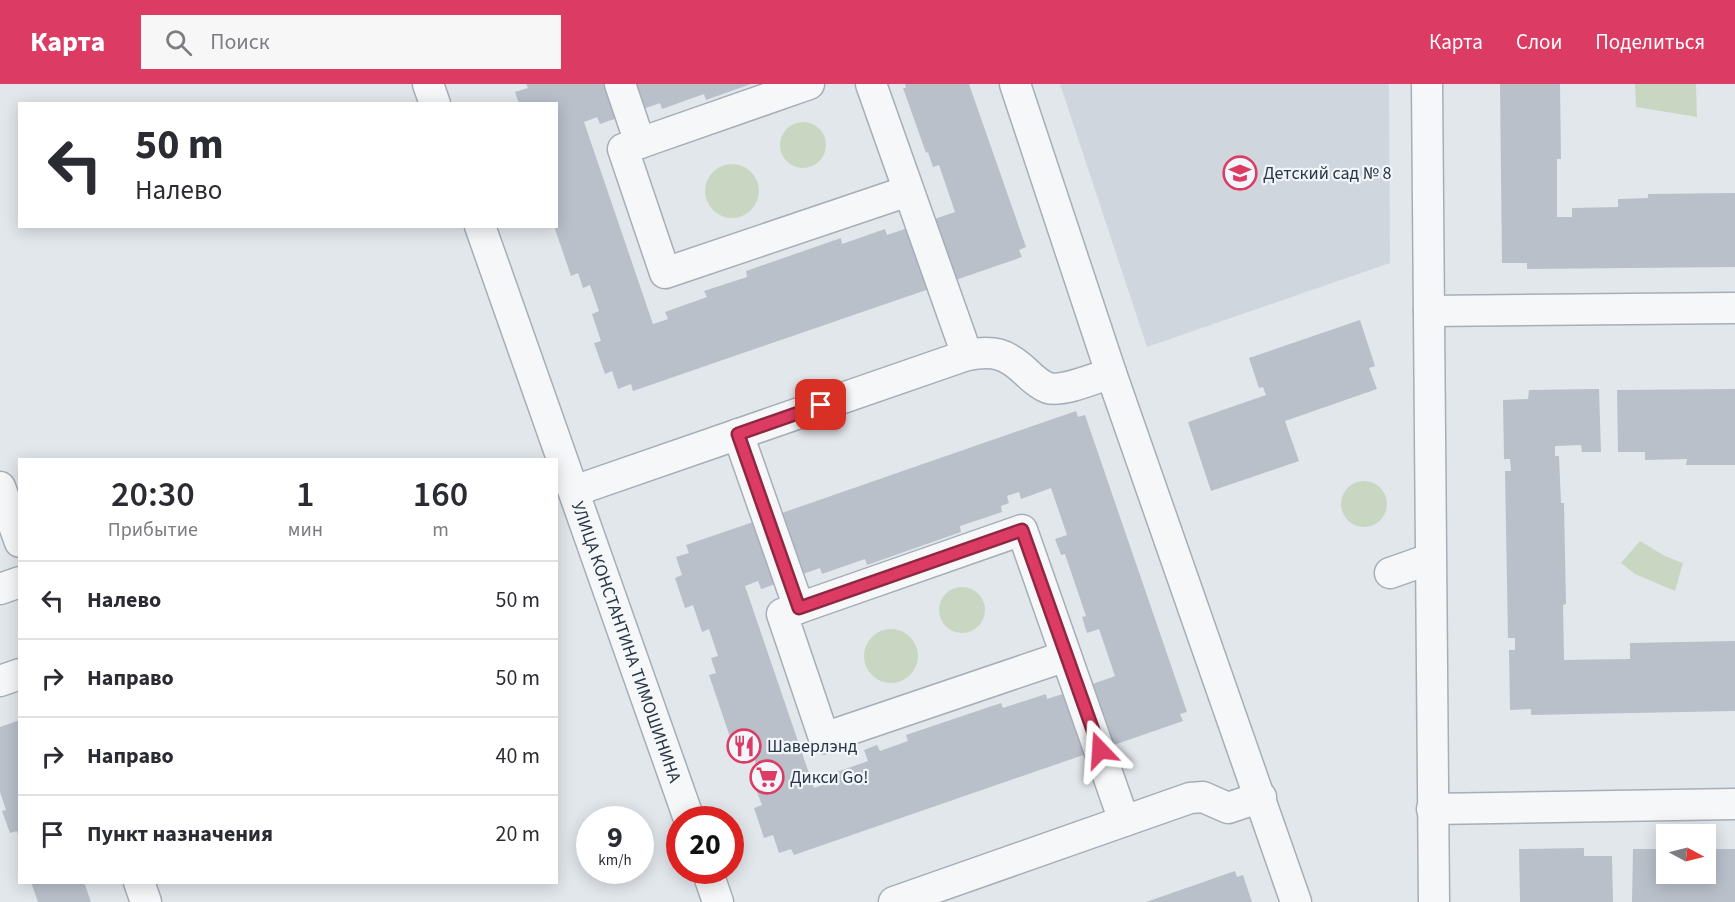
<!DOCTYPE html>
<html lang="ru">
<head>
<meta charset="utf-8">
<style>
	:root { --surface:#fff; --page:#f7f7f7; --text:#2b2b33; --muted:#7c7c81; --line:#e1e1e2; --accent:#dc3c64 }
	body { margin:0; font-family:"Source Sans 3",sans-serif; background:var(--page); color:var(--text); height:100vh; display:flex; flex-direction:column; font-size:22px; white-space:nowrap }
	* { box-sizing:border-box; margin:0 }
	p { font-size:20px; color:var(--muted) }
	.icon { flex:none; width:33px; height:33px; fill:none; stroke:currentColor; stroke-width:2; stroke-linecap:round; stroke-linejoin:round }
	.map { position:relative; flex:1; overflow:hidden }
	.details { position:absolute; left:18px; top:374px; width:540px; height:426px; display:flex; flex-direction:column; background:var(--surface); border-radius:0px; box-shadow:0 3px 15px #0003 }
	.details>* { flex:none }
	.banner { position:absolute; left:18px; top:18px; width:540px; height:126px; border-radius:0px; box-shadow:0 3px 15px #0003; background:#fff; color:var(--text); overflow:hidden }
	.needle { width:39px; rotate:97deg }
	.controls { position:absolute; left:1656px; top:740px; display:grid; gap:12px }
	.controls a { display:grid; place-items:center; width:60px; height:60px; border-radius:0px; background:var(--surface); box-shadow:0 3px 15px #0003; font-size:30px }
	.speed { position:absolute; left:576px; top:722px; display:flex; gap:12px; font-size:30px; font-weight:700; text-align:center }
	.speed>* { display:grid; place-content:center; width:78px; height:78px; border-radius:50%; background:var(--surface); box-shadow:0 3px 15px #0003; line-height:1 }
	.speed small { font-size:15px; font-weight:400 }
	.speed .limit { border:9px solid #d22; background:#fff; color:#111 }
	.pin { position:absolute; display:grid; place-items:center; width:51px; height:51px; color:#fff; margin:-26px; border-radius:12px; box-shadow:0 3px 9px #0006 }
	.me { position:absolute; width:66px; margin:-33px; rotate:340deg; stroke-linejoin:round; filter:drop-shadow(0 0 4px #0008) }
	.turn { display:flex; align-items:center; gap:21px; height:126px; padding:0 18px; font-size:27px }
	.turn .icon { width:78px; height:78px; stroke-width:2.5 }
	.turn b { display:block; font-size:42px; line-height:51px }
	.eta { display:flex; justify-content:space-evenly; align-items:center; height:102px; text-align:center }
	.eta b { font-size:36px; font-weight:600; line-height:42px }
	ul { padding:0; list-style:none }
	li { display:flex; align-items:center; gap:18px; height:78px; padding:0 18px; border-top:2px solid var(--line) }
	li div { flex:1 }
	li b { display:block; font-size:22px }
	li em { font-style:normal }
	header { display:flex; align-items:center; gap:36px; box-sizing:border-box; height:84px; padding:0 30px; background:var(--accent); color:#fff }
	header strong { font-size:28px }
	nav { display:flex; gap:33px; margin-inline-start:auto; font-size:21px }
	.search { width:420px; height:54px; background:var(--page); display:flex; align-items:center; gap:15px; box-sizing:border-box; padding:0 21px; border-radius:0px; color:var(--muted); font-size:22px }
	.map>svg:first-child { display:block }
</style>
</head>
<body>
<header>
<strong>Карта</strong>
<div class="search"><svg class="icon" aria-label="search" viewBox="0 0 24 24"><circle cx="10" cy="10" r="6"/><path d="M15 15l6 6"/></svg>Поиск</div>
<nav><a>Карта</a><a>Слои</a><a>Поделиться</a></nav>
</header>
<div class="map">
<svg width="1735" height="818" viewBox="0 0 1735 818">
	<rect width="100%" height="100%" fill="#e2e7ec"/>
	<!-- built -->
	<path fill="#d0d6de" d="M1060 0H1389L1390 179 1147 263Z"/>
	<!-- green -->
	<path fill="#c9d7c2" d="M1635 0H1696L1697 33 1636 23Z
		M780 61a23 23 0 1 1 46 0a23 23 0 1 1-46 0Z
		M705 107a27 27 0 1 1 54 0a27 27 0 1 1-54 0Z
		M1341 420a23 23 0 1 1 46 0a23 23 0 1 1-46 0Z
		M1640 457 1665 472 1683 479 1675 507 1635 490 1621 479Z
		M939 526a23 23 0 1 1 46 0a23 23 0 1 1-46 0Z
		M864 572a27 27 0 1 1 54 0a27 27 0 1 1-54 0Z"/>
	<!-- building -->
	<path fill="#b9c0ca" d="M526 0H608L620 33 600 40 597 33 584 38 653 240 668 235 665 228 707 213 704 207 747 193 746 187 841 154 842 160 885 145 887 151 911 143 932 204 633 307 631 300 618 305 612 287 605 290 594 259 601 257 592 230 599 227 590 201 583 204 578 189 571 192 554 142H556L558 107 556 20H519L515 8 528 4Z
		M626 0H751L706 16 704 10 662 25 660 19 635 28Z
		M905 0H969L1026 163 1019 166 1022 173 947 199 926 138 955 128 939 81 933 83 928 68 926 69 903 4H906Z
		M1500 0H1560L1561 75H1557V133H1572V124L1618 123V115L1648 114V110L1735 109V183L1527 185V179H1502Z
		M1360 236 1375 282 1369 284 1377 305 1285 337 1299 377 1211 407 1188 338 1266 311 1263 303 1259 304 1249 274Z
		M1599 305 1601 368H1582L1581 361 1555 362V372H1559L1561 419H1564L1566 520 1563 521 1564 576 1630 575V559L1735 557V627L1531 631V625L1510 626 1509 566H1515V554H1508L1505 387H1511L1510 375H1504L1503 316 1528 315 1529 306Z
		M1735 305V381H1686L1687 375 1645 376V368H1618L1617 306Z
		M1076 327 1078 333 1085 331 1187 628 1180 630 1183 637 1108 663 1087 602 1115 592 1099 545 1087 549 1082 533 1086 532 1065 470 1061 471 1055 455 1067 451 1051 404 1021 415 1019 408 1007 412 1009 419 1001 422 1002 428 960 442 961 448 867 481 865 475 822 490 820 484 797 492 776 431Z
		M759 436 781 498 761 505 758 497 745 502 814 704 828 699 825 692 868 677 864 666 877 661 880 667 908 657 906 651 1001 619 1003 624 1046 610 1047 615 1072 607 1092 668 794 771 791 765 779 769 773 751 764 754 754 724 762 721 752 695 760 692 751 665 743 668 738 654 731 656 709 591 716 589 711 574 718 572 709 545 702 548 693 521 685 524 675 494 682 491 676 473 689 469 686 461Z
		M20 636V755H19L17 747 10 749 2 727 6 726 0 708V643Z
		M1584 764V772H1612L1613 818H1520L1519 765Z
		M1633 765H1666V789H1706V765H1735V818H1632Z
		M1235 787 1237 793 1243 791 1252 818H1146Z
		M31 798H84L91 818H38Z"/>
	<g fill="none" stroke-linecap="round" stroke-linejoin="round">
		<!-- minor casing -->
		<g stroke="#a6aeb7" stroke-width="33">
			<g id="minor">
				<path d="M428 0 435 20"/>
				<path d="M620 0 640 59 809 0"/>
				<path d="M871 0 967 271"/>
				<path d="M1015 0 1111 289 1296 818"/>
				<path d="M1427 0 1434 818"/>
				<path d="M640 59 623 65 665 189 908 107"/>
				<path id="s1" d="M480 142 689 735"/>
				<path d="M1429 227 1735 224"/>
				<path d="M738 350 799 524 1022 446 1124 737"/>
				<path d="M0 403 20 458"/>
				<path d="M574 407 967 271C993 266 1006 269 1026 288 1032 294 1040 301 1048 304 1063 308 1096 294 1111 289"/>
				<path d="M1390 489 1430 475"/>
				<path d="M0 505 20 498"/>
				<path d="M799 524 782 530 824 654 1066 572"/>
				<path d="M0 597 20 590"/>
				<path d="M1432 725 1735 720"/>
				<path d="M707 786 718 818"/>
				<path d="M139 798 146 818"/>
				<path d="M894 818 1190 714 1203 713 1228 724 1261 713"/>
			</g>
		</g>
		<!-- minor -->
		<use href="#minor" stroke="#f5f7f9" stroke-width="30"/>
	</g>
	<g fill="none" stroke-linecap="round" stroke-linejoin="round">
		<!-- route casing -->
		<g stroke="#8f2741" stroke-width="15">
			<path id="route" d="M821 321 738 350 799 524 1022 446 1100 666"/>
		</g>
		<!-- route -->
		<use href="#route" stroke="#dc3c64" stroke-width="10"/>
	</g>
	<!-- icons -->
	<defs>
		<g id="school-ring" transform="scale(1.725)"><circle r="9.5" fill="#f2f5f9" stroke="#dc3c64" stroke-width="1.5"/><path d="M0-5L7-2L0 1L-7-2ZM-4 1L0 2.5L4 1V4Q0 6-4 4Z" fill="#dc3c64"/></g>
		<g id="restaurant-ring" transform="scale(1.725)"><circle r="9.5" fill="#f2f5f9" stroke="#dc3c64" stroke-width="1.5"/><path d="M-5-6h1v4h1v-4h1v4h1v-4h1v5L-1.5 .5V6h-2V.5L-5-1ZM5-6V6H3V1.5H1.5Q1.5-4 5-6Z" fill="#dc3c64"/></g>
		<g id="supermarket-ring" transform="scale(1.725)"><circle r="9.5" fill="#f2f5f9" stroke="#dc3c64" stroke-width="1.5"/><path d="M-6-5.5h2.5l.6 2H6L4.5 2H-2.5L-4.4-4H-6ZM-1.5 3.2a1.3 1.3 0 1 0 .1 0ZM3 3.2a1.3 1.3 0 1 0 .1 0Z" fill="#dc3c64"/></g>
	</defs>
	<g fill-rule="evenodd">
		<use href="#school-ring" x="1240" y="89"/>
		<use href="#restaurant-ring" x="744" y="662"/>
		<use href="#supermarket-ring" x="767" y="693"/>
	</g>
	<g text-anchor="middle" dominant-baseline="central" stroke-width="4.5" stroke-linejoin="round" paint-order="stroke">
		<!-- poi labels -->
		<g font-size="18" fill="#283646" stroke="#f2f5f9" text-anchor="start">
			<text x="1263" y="89">Детский сад № 8</text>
			<text x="767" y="662">Шаверлэнд</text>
			<text x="790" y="693">Дикси Go!</text>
		</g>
		<!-- street labels -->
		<g font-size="18" fill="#283646" stroke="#f2f5f9">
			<text stroke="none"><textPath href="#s1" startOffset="441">УЛИЦА КОНСТАНТИНА ТИМОШИНИНА</textPath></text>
		</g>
	</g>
</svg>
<div class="controls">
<a><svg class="needle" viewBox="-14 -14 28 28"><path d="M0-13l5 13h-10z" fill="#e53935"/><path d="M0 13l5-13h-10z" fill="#7c7c81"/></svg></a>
</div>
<div class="speed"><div>9<small>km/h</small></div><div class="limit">20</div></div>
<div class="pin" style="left:821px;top:321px;background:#d93025"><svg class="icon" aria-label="arrive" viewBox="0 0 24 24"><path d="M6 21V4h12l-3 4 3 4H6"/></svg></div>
<svg class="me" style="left:1100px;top:666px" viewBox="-20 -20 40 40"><path d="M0-17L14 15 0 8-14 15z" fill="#dc3c64" stroke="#fff" stroke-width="4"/></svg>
<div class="banner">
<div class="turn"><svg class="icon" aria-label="left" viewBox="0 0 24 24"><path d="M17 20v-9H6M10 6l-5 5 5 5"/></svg><div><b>50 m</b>Налево</div></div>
</div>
<section class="details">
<div class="eta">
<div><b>20:30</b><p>Прибытие</p></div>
<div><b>1</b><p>мин</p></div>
<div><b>160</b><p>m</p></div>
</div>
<ul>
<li><svg class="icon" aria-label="left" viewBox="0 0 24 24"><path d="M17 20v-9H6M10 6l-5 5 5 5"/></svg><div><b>Налево</b></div><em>50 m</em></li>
<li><svg class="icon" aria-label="right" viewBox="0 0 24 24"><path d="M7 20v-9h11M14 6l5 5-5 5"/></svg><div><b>Направо</b></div><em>50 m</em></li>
<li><svg class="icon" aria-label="right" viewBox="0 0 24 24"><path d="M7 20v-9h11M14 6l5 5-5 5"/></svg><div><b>Направо</b></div><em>40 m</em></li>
<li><svg class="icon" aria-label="arrive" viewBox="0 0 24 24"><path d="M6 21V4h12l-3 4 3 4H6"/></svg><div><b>Пункт назначения</b></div><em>20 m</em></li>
</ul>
</section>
</div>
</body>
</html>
